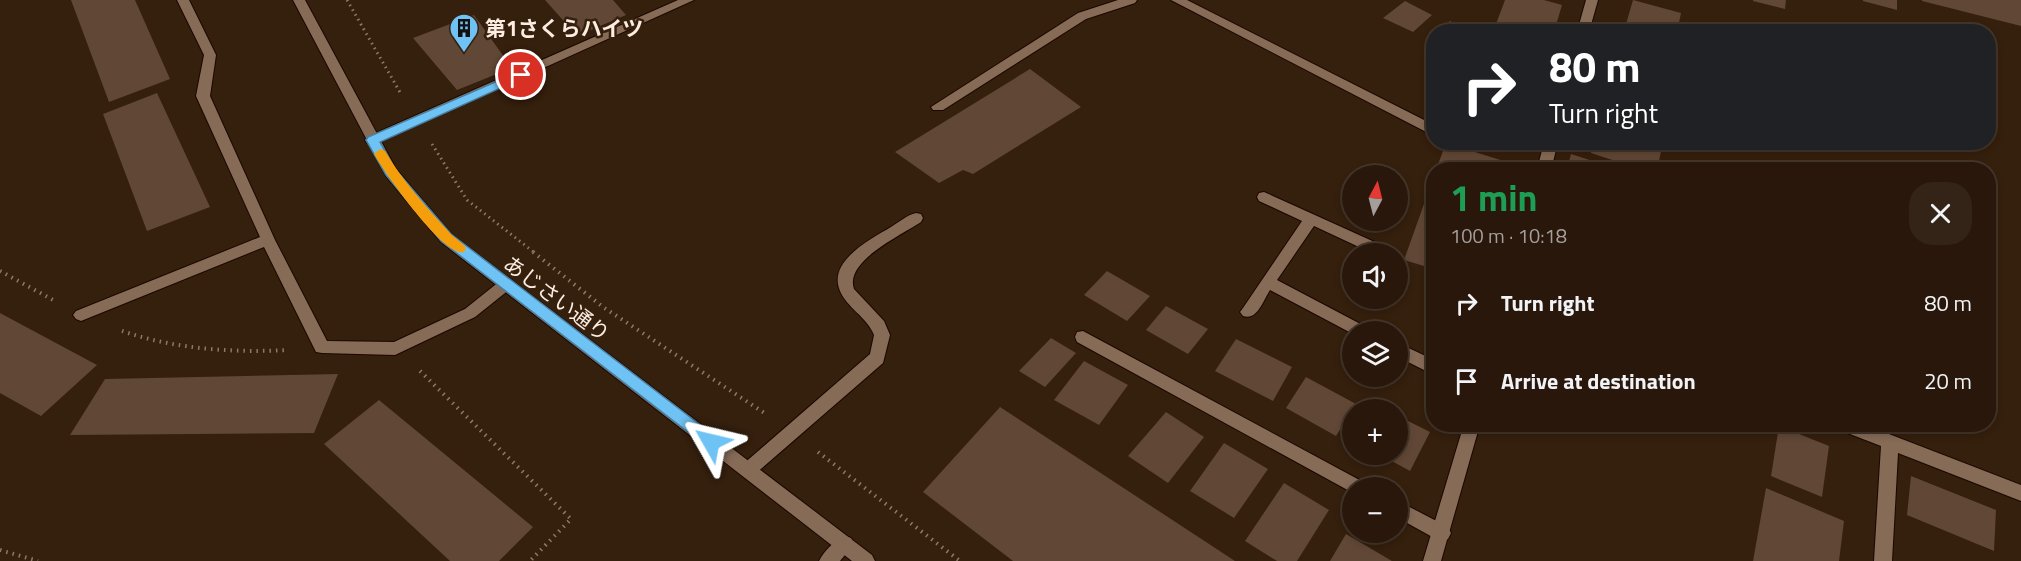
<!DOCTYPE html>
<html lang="en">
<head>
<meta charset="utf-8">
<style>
	:root { --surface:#28170a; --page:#342418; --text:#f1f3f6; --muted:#a59f9c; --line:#44362b }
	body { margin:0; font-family:"Titillium Web","Noto Sans JP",sans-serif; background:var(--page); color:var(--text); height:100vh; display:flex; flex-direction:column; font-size:22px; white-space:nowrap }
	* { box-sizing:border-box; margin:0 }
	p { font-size:20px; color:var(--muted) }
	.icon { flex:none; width:33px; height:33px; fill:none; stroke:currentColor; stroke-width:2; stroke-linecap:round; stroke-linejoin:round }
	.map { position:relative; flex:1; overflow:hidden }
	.side { position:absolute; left:1426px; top:162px; width:570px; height:270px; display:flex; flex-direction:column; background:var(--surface); border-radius:24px; box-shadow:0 3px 9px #0003,0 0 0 2px var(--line) }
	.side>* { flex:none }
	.top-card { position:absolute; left:1426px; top:24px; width:570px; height:126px; border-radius:24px; box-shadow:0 3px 9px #0003,0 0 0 2px var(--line); background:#202124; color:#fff; overflow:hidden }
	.needle { width:39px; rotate:7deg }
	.fabs { position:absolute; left:1342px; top:165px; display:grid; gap:12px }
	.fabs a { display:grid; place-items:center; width:66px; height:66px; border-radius:50%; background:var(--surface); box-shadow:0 3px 9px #0003,0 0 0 2px var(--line); font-size:30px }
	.pin { position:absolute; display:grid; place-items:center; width:51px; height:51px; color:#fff; margin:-26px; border:3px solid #fff; border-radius:50%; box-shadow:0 2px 6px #0007 }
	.me { position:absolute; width:66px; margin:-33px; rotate:307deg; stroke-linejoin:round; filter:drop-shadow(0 0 4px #0008) }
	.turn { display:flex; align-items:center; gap:21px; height:126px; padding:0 24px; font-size:27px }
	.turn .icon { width:78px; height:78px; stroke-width:2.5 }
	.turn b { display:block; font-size:42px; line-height:51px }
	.round { display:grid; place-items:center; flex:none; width:63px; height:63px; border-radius:24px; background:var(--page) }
	.headline { display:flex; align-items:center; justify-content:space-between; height:102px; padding:0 24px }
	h1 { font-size:36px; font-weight:700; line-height:45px; color:#1e9e55 }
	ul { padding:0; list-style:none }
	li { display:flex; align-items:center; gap:18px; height:78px; padding:0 24px }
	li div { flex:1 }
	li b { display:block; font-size:22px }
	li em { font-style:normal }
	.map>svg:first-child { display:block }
</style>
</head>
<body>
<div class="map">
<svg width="2021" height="561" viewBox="0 0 2021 561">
	<rect width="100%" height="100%" fill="#351f0d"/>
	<!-- building -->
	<path fill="#614735" d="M71 0H135L170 79 109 102Z
		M545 0H613L626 15 577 36Z
		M1505 0H1544L1562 5 1554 32H1493Z
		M1633 0 1681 13 1677 32H1651L1626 24Z
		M1753 0H1786L1785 9 1753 1Z
		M1863 0H1897V10L1863 1Z
		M1922 0H2021V26L1922 1Z
		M1405 1 1432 15 1413 32 1383 18Z
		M474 15 512 68 457 90 413 38Z
		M1450 21 1472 32H1437Z
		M1030 69 1081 107 973 174 963 170 939 183 895 152Z
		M157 93 210 207 147 231 103 114Z
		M1594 142H1663L1657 170H1643L1591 153Z
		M1446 143 1510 163 1508 170H1436Z
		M1571 154 1617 169V170H1567Z
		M1434 176V269L1404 260Z
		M1107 271 1150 296 1127 321 1084 295Z
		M1166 306 1208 329 1188 354 1146 330Z
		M0 313 97 365 41 416 0 393Z
		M1051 338 1076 353 1045 387 1019 371Z
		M1236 339 1292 367 1273 401 1215 371Z
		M1084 361 1128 385 1099 425 1054 400Z
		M338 374 314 433 70 435 105 379Z
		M1306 377 1356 404 1336 436 1286 408Z
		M379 400 533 527 499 561H450L324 444Z
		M1000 407 1235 561H1013L923 492Z
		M1166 412 1204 437 1168 483 1128 456Z
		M1398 416 1430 432 1410 471 1379 454H1398Z
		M1779 426 1829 446 1822 497 1771 476Z
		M1224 443 1268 469 1234 518 1190 491Z
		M1911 476 1996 510 1994 551 1907 515Z
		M1284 483 1329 510 1297 561H1277L1245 541Z
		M1766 488 1844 521 1839 561H1753Z
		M1346 534 1392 561H1330Z"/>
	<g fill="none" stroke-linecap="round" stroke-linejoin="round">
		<!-- service casing -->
		<g stroke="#1c0700" stroke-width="2">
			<path id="service" d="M177 0H189L216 55 210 96 275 240 327 341 394 342 465 309 500 281H510L513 285 510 289 475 317 395 355 322 353 316 352 264 247 86 319 81 321 76 319 73 315 76 311 260 237 196 96 204 55Z
				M1264 192 1379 244 1381 248 1379 252 1374 254 1314 226 1277 280 1368 328 1371 332H1353V334L1270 290C1263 301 1257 321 1243 316L1240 312 1243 308 1302 221 1259 201 1257 197 1259 193Z
				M1083 331 1365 483 1367 488H1353V493L1077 342 1075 337 1077 332Z
				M1398 343 1434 360V375L1398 357Z
				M1835 424H1863L2021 485V501L1898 453 1892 561H1874L1881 446 1837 429Z
				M1398 501 1448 527 1451 533 1448 539 1442 541 1436 539 1398 518Z"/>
		</g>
		<!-- minor casing -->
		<g stroke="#1c0700" stroke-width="2">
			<path id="minor" d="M678 0H694L377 143H367L365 140 367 137Z
				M1118 0H1137L1135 3 1086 19 943 110H933L931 107 1078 13Z
				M1171 0H1187L1434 125V136Z
				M1586 0H1598L1589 32H1577Z
				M1544 142H1558L1551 170H1537Z
				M916 213 921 214 923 218 921 222C902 235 844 261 854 289L884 321 890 335 883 363 754 475 748 478 742 475 739 470 742 465 870 354 874 335C867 317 847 308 840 291 827 261 871 239 891 227 899 222 907 215 916 213Z
				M1464 424H1480L1441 561H1423Z
				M845 536 851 538 854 544 840 561H819C824 551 835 540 845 536Z"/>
		</g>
		<!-- tertiary casing -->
		<g stroke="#1c0700" stroke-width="2">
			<path id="tertiary" d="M293 0H305L396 169 451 234 872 555 875 561H852L441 242 386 176Z"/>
		</g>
		<!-- path-far1 -->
		<path stroke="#8c796a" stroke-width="3" stroke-dasharray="1.5 4" stroke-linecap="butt" d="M347 0 401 94
			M432 144 467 200 535 253"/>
		<!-- path -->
		<path stroke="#8c796a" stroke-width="4" stroke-dasharray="1.5 5" stroke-linecap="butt" d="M533 252 603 307 766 414
			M0 271 55 301
			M122 331C175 349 232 353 288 350
			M420 371 571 519 530 561
			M818 452 960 561
			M0 550 38 561"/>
		<!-- service -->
		<use href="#service" fill="#866b57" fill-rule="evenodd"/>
		<!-- minor -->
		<use href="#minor" fill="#866b57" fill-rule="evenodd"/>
		<!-- tertiary -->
		<use href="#tertiary" fill="#866b57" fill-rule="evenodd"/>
	</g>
	<!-- route -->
	<path fill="#6fc2f4" stroke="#487e9f" stroke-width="1.5" d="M521 71 527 75 525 77 380 142 395 169 451 234 716 437 719 442 716 446 711 448 706 446 441 241 386 175 366 140 368 137Z"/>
	<!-- slow -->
	<path fill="#f59e0b" d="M380 149 385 151C402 180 426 207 449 232 454 238 462 242 466 248L464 252C444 258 384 172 374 154Z"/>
	<!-- icons -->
	<defs>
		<g id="building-pin" transform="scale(1.5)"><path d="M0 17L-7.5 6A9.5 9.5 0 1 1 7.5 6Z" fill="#6fc2f4" stroke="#351f0d"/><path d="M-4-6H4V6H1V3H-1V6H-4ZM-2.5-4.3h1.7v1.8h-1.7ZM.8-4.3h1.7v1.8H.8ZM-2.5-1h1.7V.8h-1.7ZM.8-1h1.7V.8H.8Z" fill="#111"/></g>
	</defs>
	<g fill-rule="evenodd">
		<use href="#building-pin" x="464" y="28"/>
	</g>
	<g text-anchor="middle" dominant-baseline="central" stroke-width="5" stroke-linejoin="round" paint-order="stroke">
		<!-- poi labels -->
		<g font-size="21" font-weight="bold" fill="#fcece1" stroke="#351f0d" text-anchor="start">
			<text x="485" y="28">第1さくらハイツ</text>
		</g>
		<!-- street labels -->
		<g font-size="21" fill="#fcece1" stroke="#351f0d">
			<text transform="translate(557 298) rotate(37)">あじさい通り</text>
		</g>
	</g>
</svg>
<div class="fabs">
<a><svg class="needle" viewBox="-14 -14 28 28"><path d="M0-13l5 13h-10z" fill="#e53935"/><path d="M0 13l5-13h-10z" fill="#a59f9c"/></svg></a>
<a><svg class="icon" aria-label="sound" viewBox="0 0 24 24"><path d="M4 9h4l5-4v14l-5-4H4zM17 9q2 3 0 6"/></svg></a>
<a><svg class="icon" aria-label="layers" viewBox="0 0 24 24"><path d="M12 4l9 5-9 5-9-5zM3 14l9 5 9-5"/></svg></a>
<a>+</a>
<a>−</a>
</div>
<div class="pin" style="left:521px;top:75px;background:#d93025"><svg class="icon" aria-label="arrive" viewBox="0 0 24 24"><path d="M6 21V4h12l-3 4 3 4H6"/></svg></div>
<svg class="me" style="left:711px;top:442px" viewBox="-20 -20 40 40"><path d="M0-17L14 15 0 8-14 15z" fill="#6fc2f4" stroke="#fff" stroke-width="4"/></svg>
<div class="top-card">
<div class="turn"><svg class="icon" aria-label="right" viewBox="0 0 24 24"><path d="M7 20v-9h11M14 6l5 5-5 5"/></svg><div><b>80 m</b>Turn right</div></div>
</div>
<section class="side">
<div class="headline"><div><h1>1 min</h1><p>100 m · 10:18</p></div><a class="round"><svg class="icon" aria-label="close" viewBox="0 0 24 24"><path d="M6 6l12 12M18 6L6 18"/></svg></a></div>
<ul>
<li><svg class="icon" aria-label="right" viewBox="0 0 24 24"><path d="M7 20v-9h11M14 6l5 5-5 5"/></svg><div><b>Turn right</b></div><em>80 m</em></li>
<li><svg class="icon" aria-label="arrive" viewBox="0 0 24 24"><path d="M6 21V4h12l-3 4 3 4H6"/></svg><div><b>Arrive at destination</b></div><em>20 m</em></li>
</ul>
</section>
</div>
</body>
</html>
